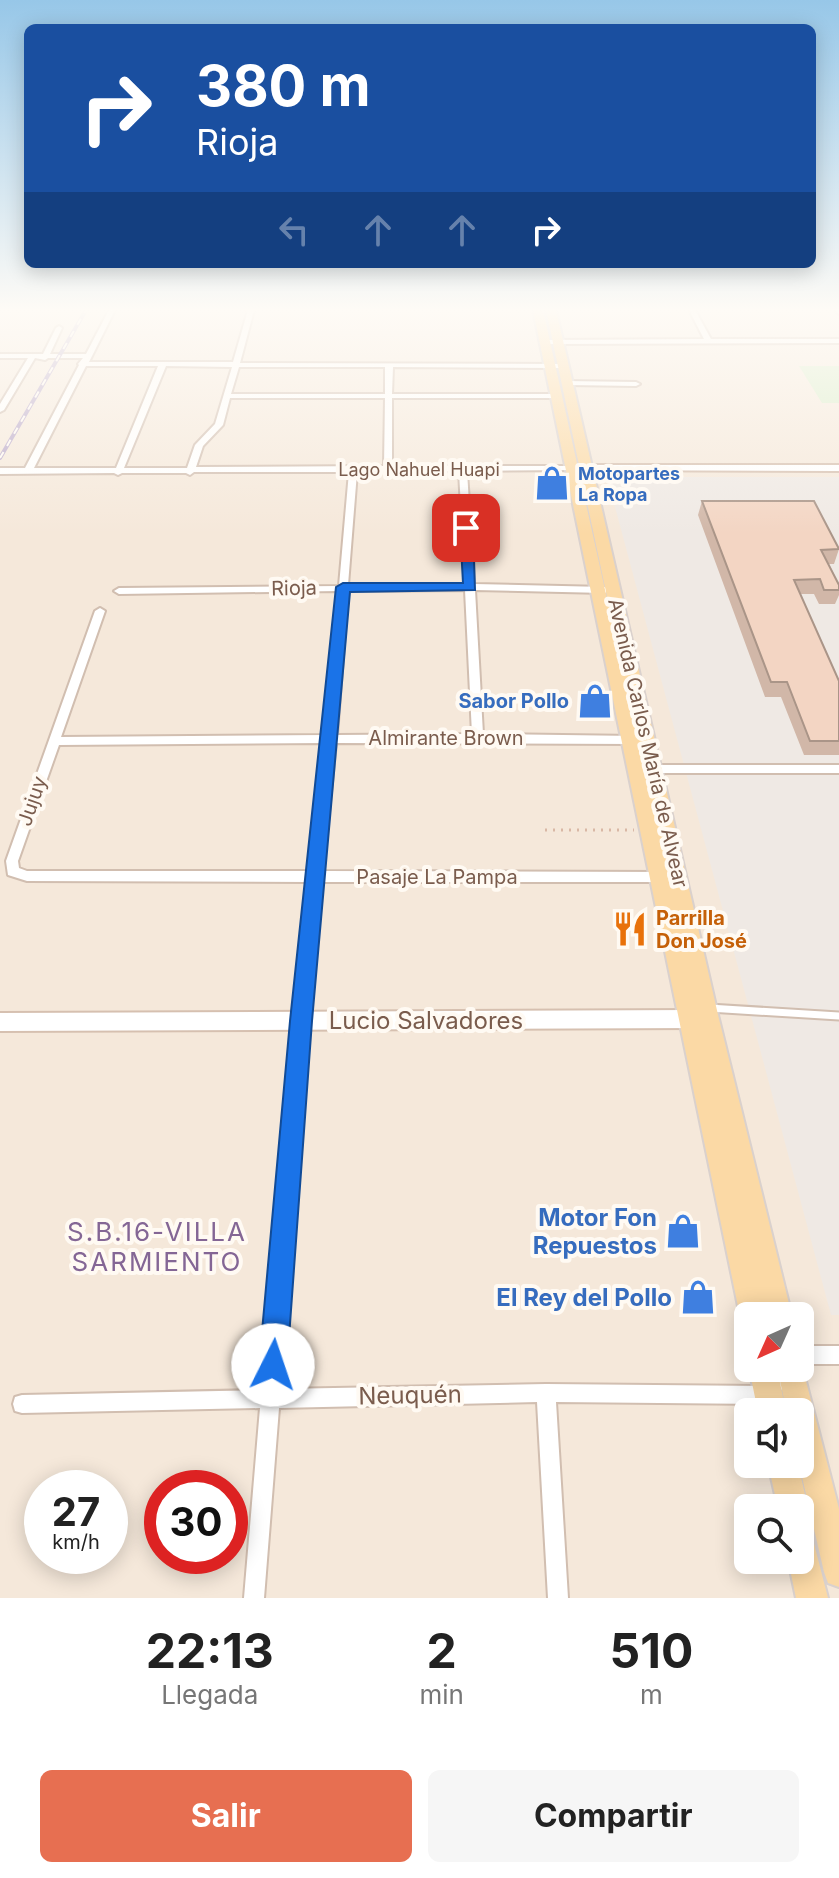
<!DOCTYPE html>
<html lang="es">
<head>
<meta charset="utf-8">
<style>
	:root { --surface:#fff; --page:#f6f6f6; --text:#222; --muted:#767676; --accent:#e76f51 }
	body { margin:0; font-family:Inter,sans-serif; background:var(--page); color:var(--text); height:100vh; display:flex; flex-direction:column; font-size:30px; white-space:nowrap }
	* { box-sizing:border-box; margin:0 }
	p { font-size:26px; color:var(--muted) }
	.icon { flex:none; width:44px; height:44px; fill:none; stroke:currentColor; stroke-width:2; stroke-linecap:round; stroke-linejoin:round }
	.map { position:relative; height:1598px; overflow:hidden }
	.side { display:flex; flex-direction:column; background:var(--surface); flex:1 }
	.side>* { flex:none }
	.hud { position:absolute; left:24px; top:24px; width:792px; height:244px; border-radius:12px; box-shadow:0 4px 20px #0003; background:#1a4fa0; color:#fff; overflow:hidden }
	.needle { width:52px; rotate:225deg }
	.controls { position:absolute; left:734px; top:1302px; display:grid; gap:16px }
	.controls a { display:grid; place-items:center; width:80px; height:80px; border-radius:12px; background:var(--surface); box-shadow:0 4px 20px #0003; font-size:40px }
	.speed { position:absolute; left:24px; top:1470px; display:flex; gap:16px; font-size:40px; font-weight:700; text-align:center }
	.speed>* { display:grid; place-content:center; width:104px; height:104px; border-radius:50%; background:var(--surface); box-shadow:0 4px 20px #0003; line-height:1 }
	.speed small { font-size:20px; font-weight:400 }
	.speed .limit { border:12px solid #d22; background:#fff; color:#111 }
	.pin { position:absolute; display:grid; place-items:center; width:68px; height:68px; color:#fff; margin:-34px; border-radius:16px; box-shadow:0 4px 12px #0006 }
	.me { position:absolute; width:88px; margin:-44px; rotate:4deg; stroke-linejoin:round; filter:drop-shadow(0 0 6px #0008) }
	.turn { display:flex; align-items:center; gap:28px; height:168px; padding:0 40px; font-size:36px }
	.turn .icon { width:104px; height:104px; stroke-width:2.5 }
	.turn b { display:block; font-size:56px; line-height:68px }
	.lanes { display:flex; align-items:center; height:76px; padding:0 40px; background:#0003; justify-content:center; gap:40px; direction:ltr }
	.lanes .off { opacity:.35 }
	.eta { display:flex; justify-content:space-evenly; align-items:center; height:136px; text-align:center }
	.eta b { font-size:48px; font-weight:700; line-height:56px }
	.primary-button { display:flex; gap:16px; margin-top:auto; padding:16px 40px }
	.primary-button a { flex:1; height:92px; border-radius:12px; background:var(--accent); color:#fff; font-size:32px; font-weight:700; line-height:92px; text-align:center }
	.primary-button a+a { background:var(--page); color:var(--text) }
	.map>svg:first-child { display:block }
</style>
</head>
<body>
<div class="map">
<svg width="839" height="1598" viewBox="0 0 839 1598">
	<rect width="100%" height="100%" fill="#fdf6ec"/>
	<!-- residential -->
	<path fill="#f5e8da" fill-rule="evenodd" d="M0 310H839V1598H0ZM748 1316H800V1368H748ZM748 1412H800V1464H748ZM42 1488H110V1556H42ZM162 1488H230V1556H162ZM748 1508H800V1560H748Z"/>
	<!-- industrial -->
	<path fill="#efe9e4" d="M607 477H839V1315H831Z"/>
	<!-- green -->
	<path fill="#d8ecc9" d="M799 366H839V403H822Z"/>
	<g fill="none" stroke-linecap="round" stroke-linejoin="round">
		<!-- lane casing -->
		<g stroke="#d1beb0" stroke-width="11">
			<path id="lane" d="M709 1008 839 1016"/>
		</g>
		<!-- street casing -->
		<g stroke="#d1beb0" stroke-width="4">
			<path id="street" d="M109 310H115L89 362H233L248 310H254L240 363 560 364 564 366 560 368 393 367 392 394H554L558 396 554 398H392V466H575L576 468 572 470 467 471 474 584 605 587 610 590 605 593 475 590 483 734 636 736 642 740 636 744 336 743 323 871 664 872 669 873 670 877 669 881 664 882H322L308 1021 280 1389 546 1384 764 1386 772 1368H791L776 1402 769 1404 556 1402 568 1598H548L537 1402 279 1408 264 1598H244L260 1408 22 1413 15 1411 13 1404 15 1397 22 1395 262 1390 294 1021 309 882 27 881 8 875 6 861 95 611 100 608 105 611 61 737 326 735 338 591 119 594 114 591 119 588 339 586 349 472H194L190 475 186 473H122L118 475 114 473 0 474V468H25L79 365 78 364 83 358H48L45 360 35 358 4 410 0 412V404L28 358H0V354H43L56 328 59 326 62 328 50 354H86ZM86 366H158L116 468H34ZM166 366 232 367 215 424 195 445 187 468H124ZM239 367H385V394H231ZM230 398H385L384 466 196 467 203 446 223 425ZM391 471H459L465 584 348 585 357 472ZM465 590 472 734 337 735 348 591ZM325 743 310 871H27L19 868 18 861 59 745Z
				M689 310H695L711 339H839V343L548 344 545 342 548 340 704 339Z
				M834 310H839V314Z
				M565 381 636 382 640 384 636 386 568 385H565Z
				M652 765H839V773H652L646 769Z
				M800 1346H839V1364H800Z"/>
		</g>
		<!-- secondary casing -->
		<g stroke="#d6c0b0" stroke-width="4">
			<path id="secondary" d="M572 465H839V471L568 470V466Z
				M698 1010 705 1013 708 1019 705 1025 698 1028 0 1031V1013Z"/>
		</g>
		<!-- primary casing -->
		<g stroke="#dad1cd" stroke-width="4">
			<path id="primary" d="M533 310H543L621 662 546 310H556L719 1019 792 1316H748V1327L744 1325 740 1316Z
				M800 1358 839 1509V1587L828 1583 824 1572 799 1464 800 1412H787L777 1368H800Z
				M749 1368H777L786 1412H758Z
				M768 1464H798L808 1508 804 1519 800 1520V1508H778Z
				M800 1528 811 1532 828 1598H796L788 1560H800Z"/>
		</g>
		<!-- path -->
		<path stroke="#d9b8a5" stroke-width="3" stroke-dasharray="2 6" stroke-linecap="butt" d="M545 830H634"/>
		<!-- lane -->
		<use href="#lane" stroke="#fff" stroke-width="7"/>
		<!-- street -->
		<use href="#street" fill="#fff" fill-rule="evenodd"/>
		<!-- secondary -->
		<use href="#secondary" fill="#fff" fill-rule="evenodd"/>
		<!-- primary -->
		<use href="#primary" fill="#fbd9a5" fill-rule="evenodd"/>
		<!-- rail casing -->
		<g stroke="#b9a8c9" stroke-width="4">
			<path id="rail" d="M0 458 86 310"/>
		</g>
		<!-- rail -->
		<use href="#rail" stroke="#fffaf3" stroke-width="2" stroke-dasharray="7" stroke-linecap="butt"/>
	</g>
	<!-- wall -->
	<path fill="#d1b7a8" d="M702 501 839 549 834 564H829L839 585V595L835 604H819L814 594H800L839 681V755H804L781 697H765L698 515Z"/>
	<!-- building -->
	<path fill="#f3d5c3" stroke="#aa9588" stroke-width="2" d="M702 501H814L839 549 821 550 839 585V590H824L820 579 794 580 839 681V741H810L787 682H771Z"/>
	<!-- sky -->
	<linearGradient id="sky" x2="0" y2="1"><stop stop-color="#97c7e8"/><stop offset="0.58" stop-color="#fefbf6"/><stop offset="1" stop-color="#fefbf6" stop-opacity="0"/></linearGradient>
	<rect width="839" height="534" fill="url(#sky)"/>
	<!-- route -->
	<path fill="#1a73e8" stroke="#114b97" stroke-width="2" d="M466 524 473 528 475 590 350 592 312 1021 287 1365 283 1375 273 1379 263 1375 259 1365 290 1021 336 587 343 583H463L460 528Z"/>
	<!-- icons -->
	<defs>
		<g id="shop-bare" transform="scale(2.76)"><path d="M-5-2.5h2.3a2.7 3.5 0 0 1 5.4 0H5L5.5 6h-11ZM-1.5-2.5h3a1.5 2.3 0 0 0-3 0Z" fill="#3f7fe0" stroke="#fffaf3" stroke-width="2.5" paint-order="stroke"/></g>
		<g id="restaurant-bare" transform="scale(2.76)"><path d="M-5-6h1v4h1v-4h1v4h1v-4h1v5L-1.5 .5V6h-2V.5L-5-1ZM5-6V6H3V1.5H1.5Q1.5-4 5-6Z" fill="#e8710a" stroke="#fffaf3" stroke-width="2.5" paint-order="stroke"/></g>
	</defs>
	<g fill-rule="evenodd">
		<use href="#shop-bare" x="552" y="483"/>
		<use href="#shop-bare" x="595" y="701"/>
		<use href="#restaurant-bare" x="630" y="929"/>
		<use href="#shop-bare" x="683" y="1231"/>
		<use href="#shop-bare" x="698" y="1297"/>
	</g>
	<g text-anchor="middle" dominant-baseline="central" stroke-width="8" stroke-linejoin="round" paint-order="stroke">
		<!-- far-street labels -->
		<g font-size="18" fill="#7a5c4d" stroke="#fffaf3">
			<text x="419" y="469">Lago Nahuel Huapi</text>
		</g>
		<!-- far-shop labels -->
		<g font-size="18" font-weight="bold" fill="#366cbe" stroke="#fffaf3" text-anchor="start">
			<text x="578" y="473">Motopartes<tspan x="578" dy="21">La Ropa</tspan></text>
		</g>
		<!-- street labels -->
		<g font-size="20" fill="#7a5c4d" stroke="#fffaf3">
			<text transform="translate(294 588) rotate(-1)">Rioja</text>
			<text x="446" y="738">Almirante Brown</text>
			<text transform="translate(648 743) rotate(77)">Avenida Carlos María de Alvear</text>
			<text transform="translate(32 801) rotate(-71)">Jujuy</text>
			<text x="437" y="877">Pasaje La Pampa</text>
		</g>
		<!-- shop labels -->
		<g font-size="20" font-weight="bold" fill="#366cbe" stroke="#fffaf3" text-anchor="end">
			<text x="569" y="701">Sabor Pollo</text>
		</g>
		<!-- food labels -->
		<g font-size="20" font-weight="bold" fill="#c56008" stroke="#fffaf3" text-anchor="start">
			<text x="656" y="918">Parrilla<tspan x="656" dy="23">Don José</tspan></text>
		</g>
		<!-- near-street labels -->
		<g font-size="24" fill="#7a5c4d" stroke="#fffaf3">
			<text x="426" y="1020">Lucio Salvadores</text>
			<text transform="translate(410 1395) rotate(-1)">Neuquén</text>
		</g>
		<!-- near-shop labels -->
		<g font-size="24" font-weight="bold" fill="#366cbe" stroke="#fffaf3" text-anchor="end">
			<text x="657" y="1217">Motor Fon<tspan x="657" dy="28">Repuestos</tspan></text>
			<text x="672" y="1297">El Rey del Pollo</text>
		</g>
		<!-- near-neighbourhood labels -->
		<g font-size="26" letter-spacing="2" fill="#846695" stroke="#fffaf3">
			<text x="157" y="1231">S.B.16-VILLA<tspan x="157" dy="30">SARMIENTO</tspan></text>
		</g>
	</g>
</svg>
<div class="controls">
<a><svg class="needle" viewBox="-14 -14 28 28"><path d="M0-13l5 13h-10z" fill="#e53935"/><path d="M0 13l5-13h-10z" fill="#767676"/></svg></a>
<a><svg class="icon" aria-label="sound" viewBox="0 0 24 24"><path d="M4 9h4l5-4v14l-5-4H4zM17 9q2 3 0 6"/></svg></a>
<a><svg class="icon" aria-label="search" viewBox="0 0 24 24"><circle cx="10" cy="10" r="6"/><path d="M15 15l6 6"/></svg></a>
</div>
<div class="speed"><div>27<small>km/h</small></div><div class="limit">30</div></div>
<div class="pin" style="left:466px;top:528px;background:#d93025"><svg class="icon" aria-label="arrive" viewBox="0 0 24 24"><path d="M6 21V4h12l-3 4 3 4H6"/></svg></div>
<svg class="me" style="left:273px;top:1365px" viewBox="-20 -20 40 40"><circle r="19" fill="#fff"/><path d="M0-13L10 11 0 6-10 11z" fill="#1a73e8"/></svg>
<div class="hud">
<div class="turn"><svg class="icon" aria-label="right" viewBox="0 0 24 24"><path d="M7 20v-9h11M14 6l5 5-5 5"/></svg><div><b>380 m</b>Rioja</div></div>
<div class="lanes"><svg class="icon off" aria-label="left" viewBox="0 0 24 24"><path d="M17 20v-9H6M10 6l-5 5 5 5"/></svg><svg class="icon off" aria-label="ahead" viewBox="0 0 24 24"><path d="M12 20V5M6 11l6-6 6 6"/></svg><svg class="icon off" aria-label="ahead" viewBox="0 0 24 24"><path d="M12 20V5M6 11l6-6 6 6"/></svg><svg class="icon" aria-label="right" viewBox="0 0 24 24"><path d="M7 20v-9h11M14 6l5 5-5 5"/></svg></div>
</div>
</div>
<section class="side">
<div class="eta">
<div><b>22:13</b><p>Llegada</p></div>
<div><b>2</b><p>min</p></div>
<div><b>510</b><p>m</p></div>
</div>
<div class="primary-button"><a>Salir</a><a>Compartir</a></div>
</section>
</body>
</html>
